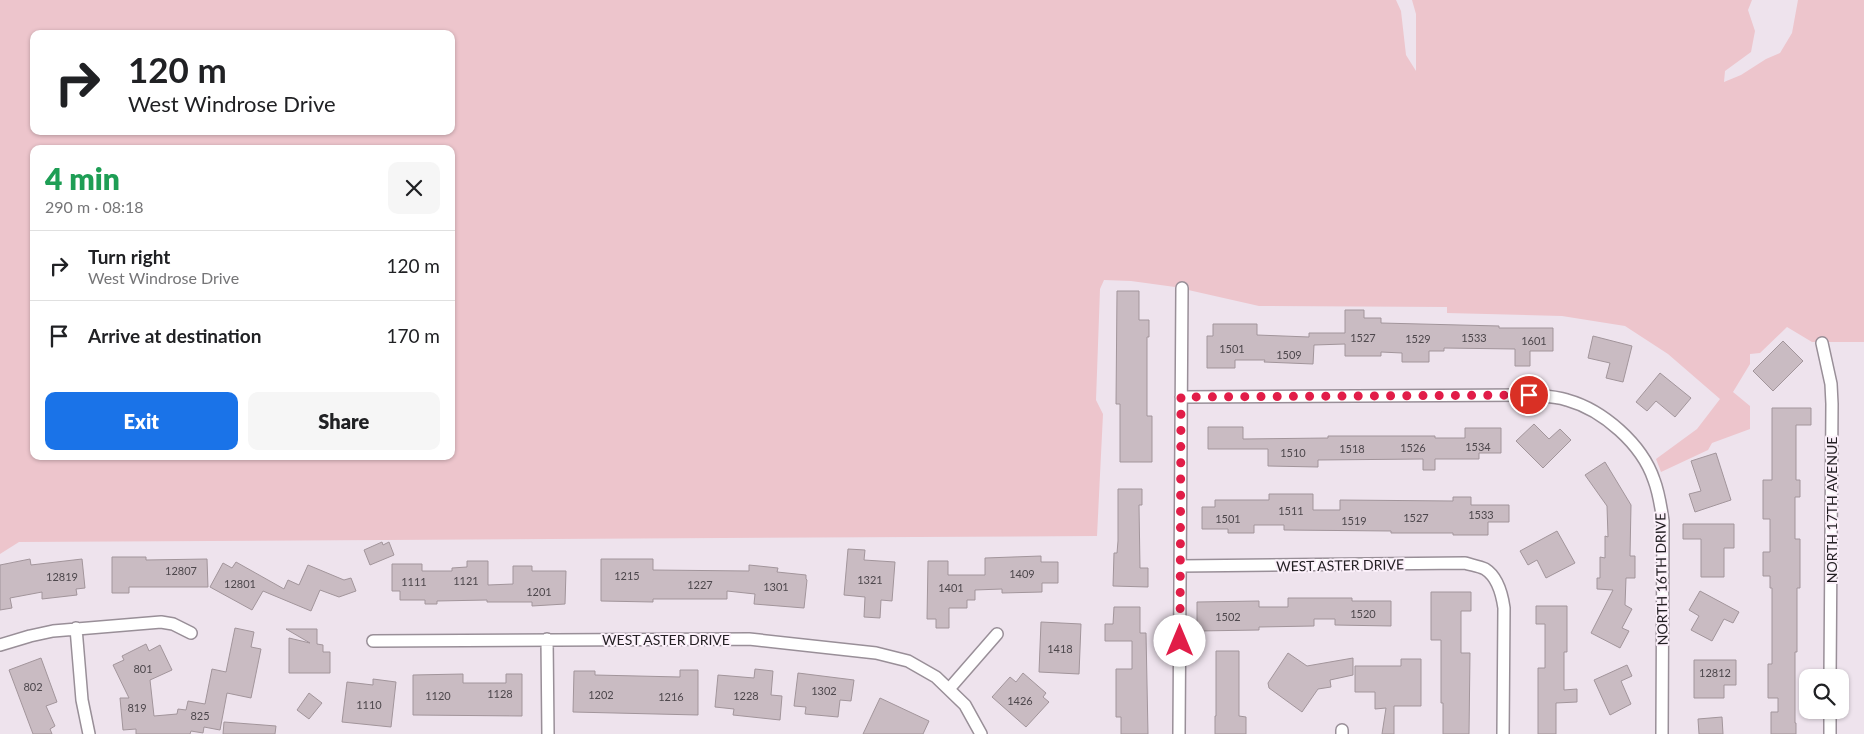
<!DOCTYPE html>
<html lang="en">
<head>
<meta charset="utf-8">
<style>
	:root { --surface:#fff; --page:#f6f6f6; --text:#202124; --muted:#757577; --line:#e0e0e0; --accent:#1a73e8 }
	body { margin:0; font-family:Lato,sans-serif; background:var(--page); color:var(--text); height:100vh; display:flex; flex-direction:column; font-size:19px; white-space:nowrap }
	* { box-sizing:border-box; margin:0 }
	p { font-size:16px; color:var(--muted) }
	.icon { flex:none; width:28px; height:28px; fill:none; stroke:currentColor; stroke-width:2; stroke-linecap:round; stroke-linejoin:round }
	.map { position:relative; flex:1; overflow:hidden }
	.details { position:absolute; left:30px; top:145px; width:425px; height:315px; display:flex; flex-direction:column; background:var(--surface); border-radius:10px; box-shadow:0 1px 4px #0004 }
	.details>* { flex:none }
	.top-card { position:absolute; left:30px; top:30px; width:425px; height:105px; border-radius:10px; box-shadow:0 1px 4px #0004; background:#fff; color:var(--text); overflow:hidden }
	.fabs { position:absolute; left:1799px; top:669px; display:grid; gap:10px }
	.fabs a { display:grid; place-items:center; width:50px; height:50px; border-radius:10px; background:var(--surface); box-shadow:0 1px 4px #0004; font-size:25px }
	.pin { position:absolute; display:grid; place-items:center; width:42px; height:42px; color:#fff; margin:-21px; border:2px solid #fff; border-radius:50%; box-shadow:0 1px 5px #0007 }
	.me { position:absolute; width:55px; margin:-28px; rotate:0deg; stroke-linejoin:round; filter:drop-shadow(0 0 4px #0008) }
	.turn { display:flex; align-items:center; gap:18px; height:105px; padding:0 15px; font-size:22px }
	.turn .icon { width:65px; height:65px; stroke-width:2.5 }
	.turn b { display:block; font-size:35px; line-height:42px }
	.round { display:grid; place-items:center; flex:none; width:52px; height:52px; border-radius:10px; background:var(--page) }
	.summary { display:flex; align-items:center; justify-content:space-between; height:85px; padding:0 15px }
	h1 { font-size:30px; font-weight:800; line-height:38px; color:#1e9e55 }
	.button { display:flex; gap:10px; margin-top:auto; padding:10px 15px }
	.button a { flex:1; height:58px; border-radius:10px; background:var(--accent); color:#fff; font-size:20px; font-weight:800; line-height:58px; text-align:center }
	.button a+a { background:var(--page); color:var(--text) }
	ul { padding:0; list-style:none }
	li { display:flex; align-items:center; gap:15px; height:70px; padding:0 15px; border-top:1px solid var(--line) }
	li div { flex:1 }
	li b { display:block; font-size:19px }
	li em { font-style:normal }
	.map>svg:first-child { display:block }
</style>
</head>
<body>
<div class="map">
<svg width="1864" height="734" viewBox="0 0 1864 734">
	<rect width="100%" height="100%" fill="#eee3ed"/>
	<!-- green -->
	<path fill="#edc5cc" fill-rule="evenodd" d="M0 0H1396L1401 11 1406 55 1416 71V14L1412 0H1752L1748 10 1755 31 1751 52 1725 71 1724 82 1741 75 1766 59 1780 53 1792 33 1798 0H1864V342H1812L1787 327 1760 353 1750 354V364L1733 392 1750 406V429L1712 443 1708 450 1661 472 1656 459 1697 429 1720 399 1668 354 1625 326 1562 316 1447 313V307L1259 306 1175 287 1131 281 1104 280 1100 289 1096 400 1103 414 1097 536 19 542 0 554ZM34 34H451V131H34ZM34 149H451V456H34Z"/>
	<!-- building -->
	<path fill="#c9bbc2" stroke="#a2959b" d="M1117 291H1139V320H1149V337H1147V416H1152V462H1120V404H1116Z
		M1345 310H1364V318H1381V323L1499 326V328H1553V351H1530V366H1515V349L1444 348V351H1429V362H1402V353L1381 352V356H1345V344L1314 345 1313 364 1264 362 1265 360H1235V368H1207V336H1213V324H1257V335L1309 337V333H1345Z
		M1593 336 1632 346 1623 382 1606 378 1610 363 1588 358Z
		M1783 341 1803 361 1773 391 1753 371Z
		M1660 373 1691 398 1675 417 1656 401 1647 411 1636 402Z
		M1772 408H1811V425H1796V480H1800V497H1795V539H1800V588H1797V652H1795V723H1796V734H1771V712H1778V698H1768V664H1772V588H1770V576H1763V552H1770V519H1763V480H1772Z
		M1534 424 1549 439 1560 429 1571 440 1543 468 1516 441Z
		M1208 427H1243V439L1328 438V436H1435V438H1465V428H1501V453H1479V459H1435V470H1423V459L1318 460V467L1268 466V449H1208Z
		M1716 453 1731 500 1695 512 1689 494 1701 491 1691 461Z
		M1605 462 1631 505 1630 556H1635V578H1626L1625 605 1632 609 1622 628 1629 631 1620 648 1591 633 1613 590 1597 589V578H1600V557L1605 558V536L1608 537 1607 506 1585 475Z
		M1118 489H1142V505H1139L1140 568H1148V587L1113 586 1114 553H1117L1118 541Z
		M1269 494H1313V510H1340V500L1453 501V497H1471V505H1509V522H1488V535H1453V533H1391V531L1284 530V525H1254V533H1228V529H1202V507H1215V500H1269Z
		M1683 524H1734V548H1724V577H1701V539H1683Z
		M1557 531 1575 563 1546 578 1537 560 1528 565 1520 551Z
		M382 542 383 545 389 542 394 555 370 565 364 550Z
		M848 549 865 550 864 560 895 562 892 601 881 600 880 618 864 617 865 597 844 595Z
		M1041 556V562H1058V583H1042V592L1002 593V589L975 590V600H967V608H949V628H936V619H927L928 561H948V575H985V558Z
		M112 557H146V560L207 559 208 587H129V593H112Z
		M30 559 31 565 82 559 85 588 76 589 77 595 42 599V592L10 598 12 608 0 610V565Z
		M601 559H653V570L749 571V565L778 568 777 572 806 575V579L807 580 804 608 754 604 755 594 727 591V599H653V602L601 601Z
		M467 561H488V585L513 584V566H532V571H566L565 604 532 606V602H487V600L437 601V604H425V600H400V591H392V564H422V571H452V568L467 567Z
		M236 562 284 589 288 580 299 585 308 565 344 580 351 578 356 591 339 597 320 590 311 611 263 591 252 610 210 587 223 563 232 568Z
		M1700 591 1739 612 1733 623 1724 619 1712 641 1691 630 1699 616 1689 610Z
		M1431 592H1471V611H1461V653H1470L1469 734H1443V703H1441V640H1431Z
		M1288 598H1352V601H1391V626L1335 625V619H1314V626L1259 627V630L1197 631V602L1259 601V607H1288Z
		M1536 606H1567V652H1564V690L1577 689V702L1556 703V734H1538V668H1545V624H1536Z
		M1114 607H1140V633H1146L1148 734H1121V717H1116V669H1132V641H1105V624H1113Z
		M1041 622 1081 624 1079 674 1039 672Z
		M235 628 254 632 251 647 261 649 251 698 227 693 220 730 204 727 203 733 191 731 190 734H136V729L123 730 120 698H129L113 665 124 660 122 656 146 644 149 651 160 645 172 670 150 680 154 716 177 714 178 709 186 710 188 701 205 704 212 669 226 672Z
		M286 629H317V644L323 645V652H330V673H289V638L310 643Z
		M1216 651H1239V716L1246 717V734H1215V716H1216Z
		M1288 653 1307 666 1353 658V675L1330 680 1331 687 1318 689 1302 712 1269 688 1268 683Z
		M41 658 57 702 46 706 55 726 50 729 52 734H33L9 670Z
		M1401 659H1421V706H1394V734H1382L1386 708 1375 709V692H1355V666H1401Z
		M1694 660H1736V685H1724V698H1694Z
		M1627 665 1632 676 1621 681 1631 704 1610 715 1594 680Z
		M755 669 773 671 771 695 782 696 780 720 733 715 734 709 715 707 718 675 754 678Z
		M680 670H698V715L573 712 574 671H595V675L680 677Z
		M798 673 854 680 851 701 840 700 838 717 805 714 806 707 794 706Z
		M1023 673 1046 693 1043 697 1049 702 1026 727 992 697 1010 677 1016 682Z
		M463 674V683H506V674H522V716L413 715V675Z
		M373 679 396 682 391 727 342 722 347 682 373 685Z
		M309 693 322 703 309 719 297 710Z
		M880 698 929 721 923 734H863Z
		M1722 717 1723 734H1699L1698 719Z
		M224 722 276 726 275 734H223Z"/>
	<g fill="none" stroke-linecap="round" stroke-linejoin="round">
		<!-- street casing -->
		<g stroke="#998f98" stroke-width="14">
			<path id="street" d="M1822 343 1831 384 1832 404 1830 678
				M1181 397 1529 395C1541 396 1555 396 1567 400 1603 410 1642 444 1654 480 1659 493 1661 507 1663 521L1662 734
				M1180 566 1465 563C1471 565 1479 566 1485 569 1498 577 1502 594 1504 608L1503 734
				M76 628 82 700 89 734
				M547 639 548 734
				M373 641 749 639 876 653 908 661 936 677 965 705 981 734
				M0 645 30 636 53 631 161 622 173 624 191 633
				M949 689 997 634
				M1342 730V734
				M1179 734 1182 288
				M1830 734V710"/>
		</g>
		<!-- street -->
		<use href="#street" stroke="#fff" stroke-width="11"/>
	</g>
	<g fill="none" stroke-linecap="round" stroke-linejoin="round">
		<!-- route -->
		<path stroke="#e11d48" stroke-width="9" stroke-dasharray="0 16.2" d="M1180 641 1181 397 1529 395"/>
	</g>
	<g text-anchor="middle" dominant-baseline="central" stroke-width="4" stroke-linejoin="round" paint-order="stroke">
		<!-- number labels -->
		<g font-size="11" fill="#4d474c">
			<text x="1363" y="337">1527</text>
			<text x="1474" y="337">1533</text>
			<text x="1418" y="338">1529</text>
			<text x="1534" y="340">1601</text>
			<text x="1232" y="348">1501</text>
			<text x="1289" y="354">1509</text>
			<text x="1478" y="446">1534</text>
			<text x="1413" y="447">1526</text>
			<text x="1352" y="448">1518</text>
			<text x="1293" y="452">1510</text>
			<text x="1291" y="510">1511</text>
			<text x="1481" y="514">1533</text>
			<text x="1416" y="517">1527</text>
			<text x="1228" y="518">1501</text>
			<text x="1354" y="520">1519</text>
			<text x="181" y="570">12807</text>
			<text x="1022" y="573">1409</text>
			<text x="627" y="575">1215</text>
			<text x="62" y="576">12819</text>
			<text x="870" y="579">1321</text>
			<text x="466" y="580">1121</text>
			<text x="414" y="581">1111</text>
			<text x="240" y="583">12801</text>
			<text x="700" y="584">1227</text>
			<text x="776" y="586">1301</text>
			<text x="951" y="587">1401</text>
			<text x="539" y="591">1201</text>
			<text x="1363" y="613">1520</text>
			<text x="1228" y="616">1502</text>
			<text x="1060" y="648">1418</text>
			<text x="143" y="668">801</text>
			<text x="1715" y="672">12812</text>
			<text x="33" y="686">802</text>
			<text x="824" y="690">1302</text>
			<text x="500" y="693">1128</text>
			<text x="601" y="694">1202</text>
			<text x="438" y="695">1120</text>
			<text x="746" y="695">1228</text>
			<text x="671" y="696">1216</text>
			<text x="1020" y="700">1426</text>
			<text x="369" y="704">1110</text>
			<text x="137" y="707">819</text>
			<text x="200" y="715">825</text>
		</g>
		<!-- street labels -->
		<g font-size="14" fill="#242024" stroke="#fbf0fa">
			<text transform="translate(1831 510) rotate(-90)">NORTH 17TH AVENUE</text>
			<text transform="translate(1340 565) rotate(-1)">WEST ASTER DRIVE</text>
			<text transform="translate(1661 579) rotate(-91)">NORTH 16TH DRIVE</text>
			<text x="666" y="639">WEST ASTER DRIVE</text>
		</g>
	</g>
</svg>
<div class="fabs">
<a><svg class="icon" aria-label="search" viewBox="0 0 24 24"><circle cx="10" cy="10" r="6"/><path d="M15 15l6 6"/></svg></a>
</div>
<div class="pin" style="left:1529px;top:395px;background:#d93025"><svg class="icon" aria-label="arrive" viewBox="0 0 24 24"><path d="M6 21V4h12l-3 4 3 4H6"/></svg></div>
<svg class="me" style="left:1180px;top:641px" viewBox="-20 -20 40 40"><circle r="19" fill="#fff"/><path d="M0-13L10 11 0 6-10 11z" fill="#e11d48"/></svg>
<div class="top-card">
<div class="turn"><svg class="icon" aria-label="right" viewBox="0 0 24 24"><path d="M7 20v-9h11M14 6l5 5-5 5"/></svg><div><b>120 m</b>West Windrose Drive</div></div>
</div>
<section class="details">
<div class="summary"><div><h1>4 min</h1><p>290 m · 08:18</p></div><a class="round"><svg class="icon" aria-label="close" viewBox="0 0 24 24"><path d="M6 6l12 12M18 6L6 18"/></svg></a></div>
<ul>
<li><svg class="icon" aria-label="right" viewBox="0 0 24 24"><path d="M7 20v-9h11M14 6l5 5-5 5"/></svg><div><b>Turn right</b><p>West Windrose Drive</p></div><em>120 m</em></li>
<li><svg class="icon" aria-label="arrive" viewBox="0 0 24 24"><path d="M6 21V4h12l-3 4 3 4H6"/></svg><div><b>Arrive at destination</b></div><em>170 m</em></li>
</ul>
<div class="button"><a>Exit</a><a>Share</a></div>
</section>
</div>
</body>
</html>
